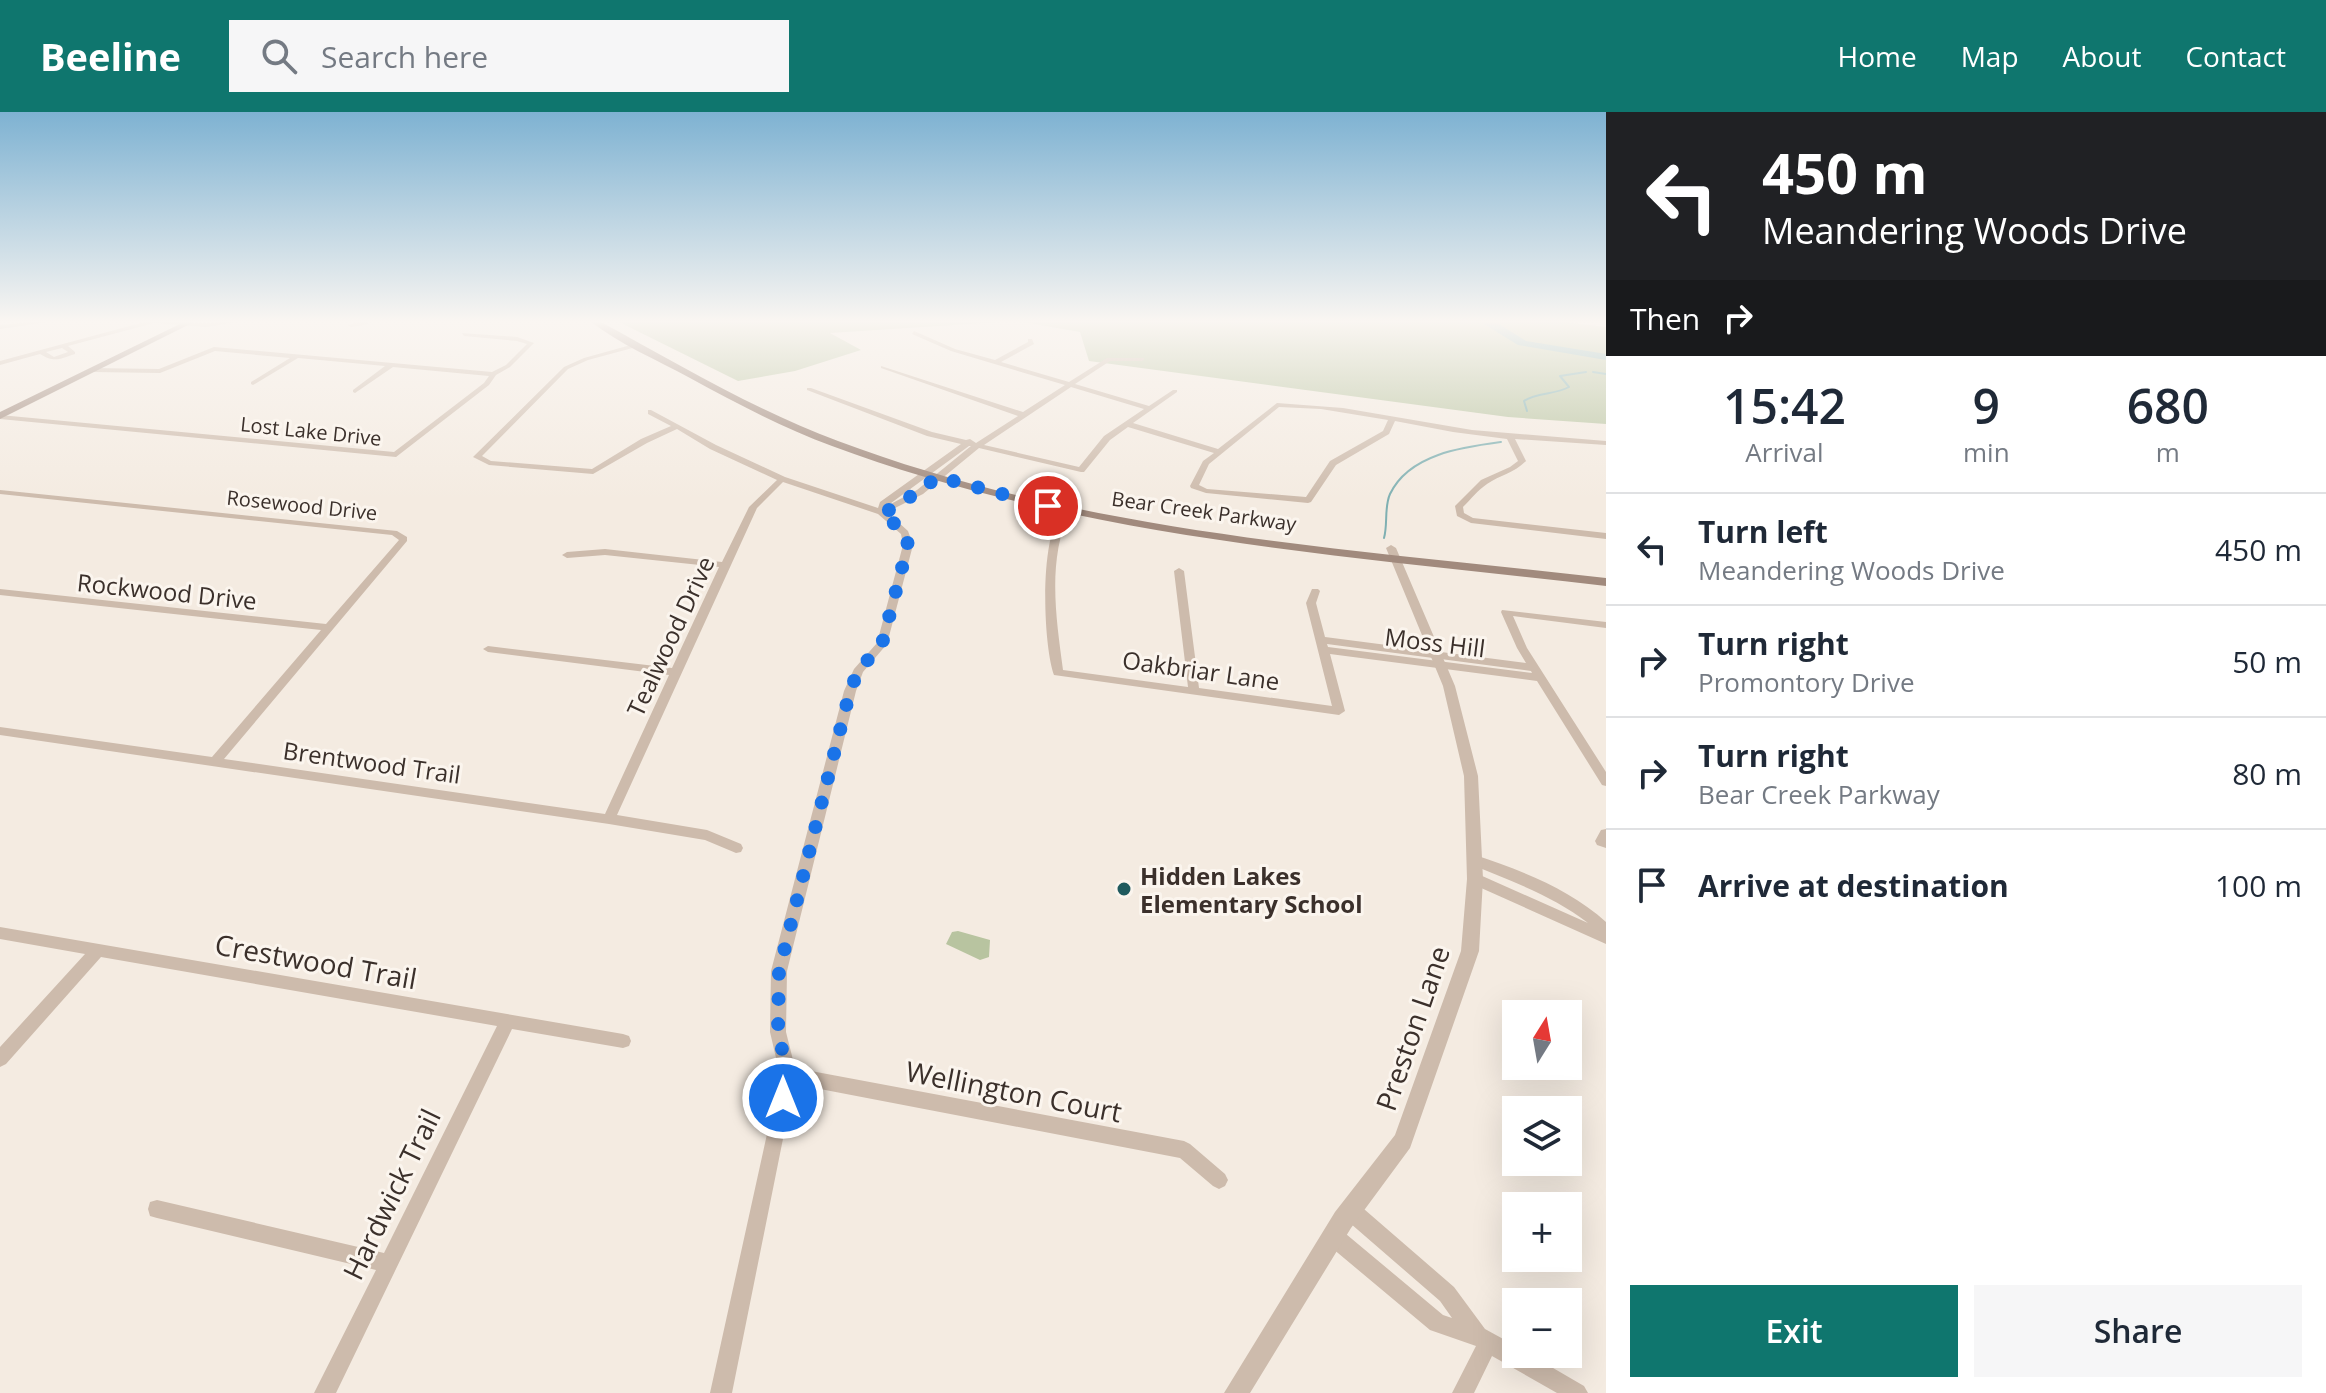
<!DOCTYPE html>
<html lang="en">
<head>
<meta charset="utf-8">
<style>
	:root { --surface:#fff; --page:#f6f6f7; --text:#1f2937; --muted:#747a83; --line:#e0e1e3; --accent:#0f766e }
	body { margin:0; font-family:"Open Sans",sans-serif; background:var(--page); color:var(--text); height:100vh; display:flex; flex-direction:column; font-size:30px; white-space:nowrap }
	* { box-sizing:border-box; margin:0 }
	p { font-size:26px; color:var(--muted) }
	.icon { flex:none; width:44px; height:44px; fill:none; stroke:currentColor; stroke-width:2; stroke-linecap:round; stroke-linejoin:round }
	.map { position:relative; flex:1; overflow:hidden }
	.drawer { display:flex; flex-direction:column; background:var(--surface); width:720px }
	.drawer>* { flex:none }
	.guide { background:#202124; color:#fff; overflow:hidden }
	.needle { width:52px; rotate:11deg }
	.controls { position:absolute; left:1502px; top:888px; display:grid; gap:16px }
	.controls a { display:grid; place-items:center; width:80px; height:80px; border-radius:0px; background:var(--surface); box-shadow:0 8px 32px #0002; font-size:40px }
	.pin { position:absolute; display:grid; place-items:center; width:68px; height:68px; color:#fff; margin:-34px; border:4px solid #fff; border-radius:50%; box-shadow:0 2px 8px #0007 }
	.me { position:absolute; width:88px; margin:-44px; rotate:0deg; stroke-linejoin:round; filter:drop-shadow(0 0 6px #0008) }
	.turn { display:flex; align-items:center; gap:28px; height:168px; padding:0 24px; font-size:36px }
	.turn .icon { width:104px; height:104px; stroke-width:2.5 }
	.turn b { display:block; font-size:56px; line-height:68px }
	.then { display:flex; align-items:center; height:76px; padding:0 24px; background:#0003; gap:16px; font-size:30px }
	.eta { display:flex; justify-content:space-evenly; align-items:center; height:136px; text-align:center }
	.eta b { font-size:48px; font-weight:600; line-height:56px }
	.button { display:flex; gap:16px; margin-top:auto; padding:16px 24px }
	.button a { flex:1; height:92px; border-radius:0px; background:var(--accent); color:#fff; font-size:32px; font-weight:600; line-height:92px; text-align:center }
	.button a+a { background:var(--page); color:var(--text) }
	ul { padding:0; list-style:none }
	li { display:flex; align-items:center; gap:24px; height:112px; padding:0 24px; border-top:2px solid var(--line) }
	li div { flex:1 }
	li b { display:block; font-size:30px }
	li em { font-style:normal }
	header { display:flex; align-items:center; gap:48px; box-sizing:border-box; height:112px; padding:0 40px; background:var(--accent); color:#fff }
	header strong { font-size:38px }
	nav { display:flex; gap:44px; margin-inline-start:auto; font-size:28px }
	.search { width:560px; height:72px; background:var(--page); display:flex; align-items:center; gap:20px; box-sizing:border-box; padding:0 28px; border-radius:0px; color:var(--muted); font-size:30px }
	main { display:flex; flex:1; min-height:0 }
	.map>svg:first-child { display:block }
</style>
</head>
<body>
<header>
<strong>Beeline</strong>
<div class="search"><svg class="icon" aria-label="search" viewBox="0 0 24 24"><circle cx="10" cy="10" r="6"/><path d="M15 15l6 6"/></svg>Search here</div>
<nav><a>Home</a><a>Map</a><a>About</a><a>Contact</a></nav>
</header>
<main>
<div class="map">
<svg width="1606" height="1281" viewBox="0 0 1606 1281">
	<rect width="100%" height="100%" fill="#f4ebe1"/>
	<!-- green -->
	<path fill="#b8c4a0" d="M617 209H1558L1606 215V312L1508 305 1089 249 1080 220 1017 209 830 221 861 238 795 259 738 269Z
		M958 819 990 828 989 845 980 848 946 832 952 820Z"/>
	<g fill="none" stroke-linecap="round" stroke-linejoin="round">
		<!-- stream -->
		<path stroke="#7fb0b2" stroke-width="2" d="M1593 260 1606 262
			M1527 299 1524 289C1536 280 1555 283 1569 275L1560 264 1586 260
			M1384 426C1388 412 1384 395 1390 382 1409 342 1463 335 1501 330"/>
		<!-- river -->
		<path fill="#7fb0b2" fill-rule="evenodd" d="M1479 209H1494L1526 229 1606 242V248L1518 233Z"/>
		<!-- minor -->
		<path fill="#cdbbac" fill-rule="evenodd" d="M38 209H55L0 217V213Z
			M148 209 206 211 244 209 206 215 154 211 68 234 75 240V242C59 247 55 251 40 242L0 253V249ZM62 236 68 240 54 245 46 240Z
			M361 209 370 212 351 215 348 213Z
			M914 219 955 237 995 248 1028 230V227H1032L1034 232 1001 250 1069 270 1107 246H1144V248L1142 249H1110L1075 272 1149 294 1173 278H1177V280L1133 311 1218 337 1277 291 1343 296 1472 318 1606 329V333L1515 327 1526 349C1514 361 1500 363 1487 372 1478 378 1471 387 1463 395L1464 401 1473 406 1606 421V427L1471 411 1457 404 1455 394 1481 368 1510 355 1518 349 1507 327 1453 320 1395 309 1389 322 1336 353 1311 390 1308 391 1206 381 1191 376 1190 374 1203 349 1214 341 1128 315 1110 328 1084 360H1081L979 336 923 382 887 400 908 419 913 433 887 532 863 560 856 579 787 859 786 920 795 956 1184 1029 1190 1032 1225 1062 1228 1068 1225 1074 1219 1077 1213 1074 1180 1046 794 972 732 1281H710L780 963 770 920 771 859 844 579 854 557 877 531 903 433 901 422 878 402 783 370 757 396 617 703 707 718 741 732 743 736 741 740 736 741 705 728 609 712 0 623V615L212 645 321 518 0 483V477L326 512 399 428 392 423 0 382V378L397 419 407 425V429L224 647 605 702 669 563 488 540 483 537 488 534 672 556 719 455 605 443 567 446 562 443 567 440 605 437 722 450 749 395 777 368 710 337 677 317 647 331 593 362 489 353 473 345 564 255 584 246 638 231 641 233 640 234 588 248 568 257 482 344 491 349 592 357 641 327 671 314 648 302V298H651L716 333 785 365 878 396 880 390 961 332 927 324 807 278V276H811L932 320 966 328 970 327 976 331 1018 304 881 256V254L1023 300 1065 273 951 239 912 222ZM1071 275 1144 297 1104 324 1079 355 984 333ZM1279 295 1321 297 1388 308 1383 319 1330 349 1306 385 1207 377 1199 373 1209 352ZM969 334H971L917 378 887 394Z
			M462 221 517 225 534 231 510 255 496 263 489 273 396 345 0 307V303L394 340 484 271 489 264 393 255 355 281 353 280V278L385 254 298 246 253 273 251 272V270L290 246 215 239 160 261 93 260 90 258 93 256 159 257 214 235 492 260 506 253 527 232 517 229 464 224Z
			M1066 395 1070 398C1047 449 1056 505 1063 558L1188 575 1174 459 1179 456 1184 459 1199 576 1332 594 1306 491 1312 477H1318L1320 479 1316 491 1325 525 1526 551 1517 536 1501 500 1502 498 1606 510V516L1513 504 1527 536 1606 660V674L1602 673 1537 569 1330 542 1345 599 1339 603 1054 563C1043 533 1038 416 1066 395ZM1327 532 1531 559 1532 561 1328 535Z
			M1606 717V736L1597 733 1595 729 1601 718Z
			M1475 743C1520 758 1570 777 1606 810V832L1470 771 1468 767 1470 763 1475 762 1480 763 1588 811C1553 784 1511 769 1470 752L1468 748 1470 744Z
			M0 815 623 922 629 924 631 929 629 934 623 936 512 917 336 1281H314L376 1158 157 1106 150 1104 148 1097 150 1090 157 1088 384 1141 497 914 101 845 6 952 0 955V935L85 842 0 827Z
			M1350 1089 1357 1091 1454 1175 1485 1217 1516 1234V1242H1529L1584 1274 1588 1281H1557L1492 1244 1474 1281H1452L1476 1234 1430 1218 1326 1131 1324 1124 1326 1117 1333 1115 1340 1117 1443 1203 1452 1206 1440 1189 1343 1105 1341 1098 1343 1091Z"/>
		<!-- tertiary -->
		<path fill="#cdbbac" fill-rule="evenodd" d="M1391 433 1396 436 1455 574 1478 664 1483 767 1479 839 1410 1036 1351 1116 1250 1281H1224L1335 1100 1395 1023 1461 839 1467 767 1464 664 1443 574 1386 436Z"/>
		<!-- secondary -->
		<path fill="#a18a7d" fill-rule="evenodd" d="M186 209H196L0 307V300Z
			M590 209H599C677 251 754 298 838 329 1082 421 1349 437 1606 466V474C1346 444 1079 426 832 334 783 316 736 291 690 266 657 248 619 232 590 209Z"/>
	</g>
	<!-- sky -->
	<linearGradient id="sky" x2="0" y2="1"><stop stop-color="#7eb2d2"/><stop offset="0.54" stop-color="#faf6f2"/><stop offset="1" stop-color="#faf6f2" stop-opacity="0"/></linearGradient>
	<rect width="1606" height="388" fill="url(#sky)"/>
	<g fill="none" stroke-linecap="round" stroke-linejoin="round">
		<!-- route -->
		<path stroke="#1a73e8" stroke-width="14" stroke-dasharray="0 25.2" d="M783 986 788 963 778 920 779 859 850 579 858 559 882 532 908 433 905 421 881 400 893 397 938 365 1048 394"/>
	</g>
	<!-- markers -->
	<circle fill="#1f5a5e" stroke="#fbf5ee" stroke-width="3" cx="1124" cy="777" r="8"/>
	<g text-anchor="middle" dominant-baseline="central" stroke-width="6" stroke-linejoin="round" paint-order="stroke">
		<!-- far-street labels -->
		<g font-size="20" fill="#3b302b" stroke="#fbf5ee">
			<text transform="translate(311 319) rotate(6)">Lost Lake Drive</text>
			<text transform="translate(302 393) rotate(6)">Rosewood Drive</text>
			<text transform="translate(1204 399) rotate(8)">Bear Creek Parkway</text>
		</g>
		<!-- street labels -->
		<g font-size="24" fill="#3b302b" stroke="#fbf5ee">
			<text transform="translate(167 479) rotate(6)">Rockwood Drive</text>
			<text transform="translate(670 524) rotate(-65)">Tealwood Drive</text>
			<text transform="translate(1435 530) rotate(7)">Moss Hill</text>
			<text transform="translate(1201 558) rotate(8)">Oakbriar Lane</text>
			<text transform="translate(372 650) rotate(8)">Brentwood Trail</text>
		</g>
		<!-- poi labels -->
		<g font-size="24" font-weight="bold" fill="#3b302b" stroke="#fbf5ee" text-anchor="start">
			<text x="1140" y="763">Hidden Lakes<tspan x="1140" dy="28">Elementary School</tspan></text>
		</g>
		<!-- near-street labels -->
		<g font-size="28" fill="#3b302b" stroke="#fbf5ee">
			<text transform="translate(316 849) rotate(10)">Crestwood Trail</text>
			<text transform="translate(1412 916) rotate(-71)">Preston Lane</text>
			<text transform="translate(1014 979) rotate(11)">Wellington Court</text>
			<text transform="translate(391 1082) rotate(-64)">Hardwick Trail</text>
		</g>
	</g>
</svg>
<div class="controls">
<a><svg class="needle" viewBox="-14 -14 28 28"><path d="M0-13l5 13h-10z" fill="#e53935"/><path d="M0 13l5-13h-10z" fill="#747a83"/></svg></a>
<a><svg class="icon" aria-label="layers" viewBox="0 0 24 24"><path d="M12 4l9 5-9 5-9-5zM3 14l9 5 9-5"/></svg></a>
<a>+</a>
<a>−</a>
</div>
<div class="pin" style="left:1048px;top:394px;background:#d93025"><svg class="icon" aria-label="arrive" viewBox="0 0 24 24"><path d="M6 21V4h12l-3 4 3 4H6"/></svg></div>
<svg class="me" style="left:783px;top:986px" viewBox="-20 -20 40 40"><circle r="17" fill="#1a73e8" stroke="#fff" stroke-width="3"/><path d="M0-11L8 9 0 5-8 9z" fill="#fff"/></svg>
</div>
<section class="drawer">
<div class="guide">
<div class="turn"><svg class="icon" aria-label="left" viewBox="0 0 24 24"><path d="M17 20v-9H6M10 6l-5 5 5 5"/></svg><div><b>450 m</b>Meandering Woods Drive</div></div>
<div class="then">Then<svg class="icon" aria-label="right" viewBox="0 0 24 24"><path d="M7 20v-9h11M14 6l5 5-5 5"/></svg></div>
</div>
<div class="eta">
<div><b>15:42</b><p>Arrival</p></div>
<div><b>9</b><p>min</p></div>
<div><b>680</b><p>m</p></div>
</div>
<ul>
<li><svg class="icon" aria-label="left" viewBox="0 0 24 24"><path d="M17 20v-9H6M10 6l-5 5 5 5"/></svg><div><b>Turn left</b><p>Meandering Woods Drive</p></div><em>450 m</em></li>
<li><svg class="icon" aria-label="right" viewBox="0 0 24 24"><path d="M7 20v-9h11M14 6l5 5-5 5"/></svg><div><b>Turn right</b><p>Promontory Drive</p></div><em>50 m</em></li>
<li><svg class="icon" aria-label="right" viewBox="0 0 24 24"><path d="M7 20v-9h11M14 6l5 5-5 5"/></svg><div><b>Turn right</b><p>Bear Creek Parkway</p></div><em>80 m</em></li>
<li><svg class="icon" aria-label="arrive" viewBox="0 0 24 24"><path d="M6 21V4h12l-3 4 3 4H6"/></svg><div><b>Arrive at destination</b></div><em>100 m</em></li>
</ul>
<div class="button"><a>Exit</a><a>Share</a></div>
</section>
</main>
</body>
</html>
